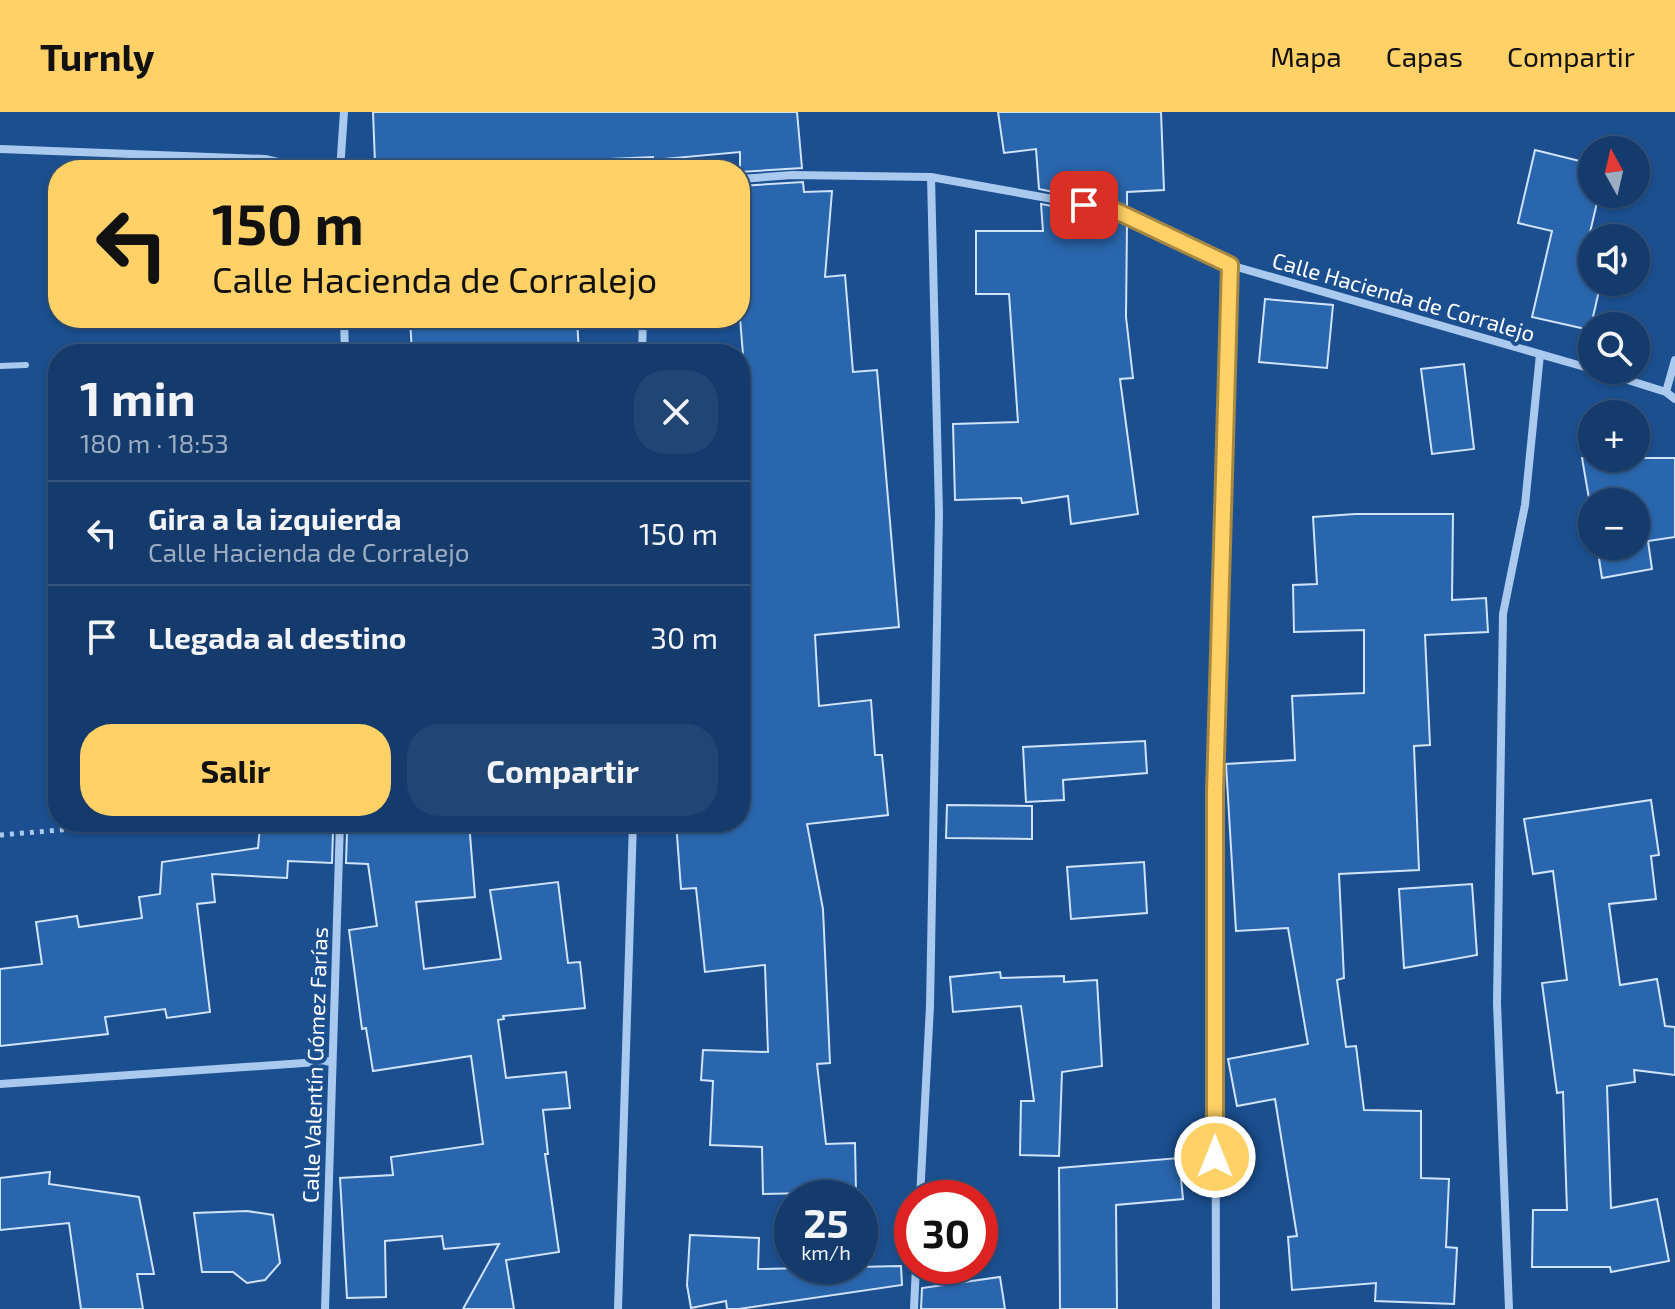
<!DOCTYPE html>
<html lang="es">
<head>
<meta charset="utf-8">
<style>
	:root { --surface:#143b6b; --page:#214673; --text:#f1f3f6; --muted:#9dadc1; --line:#33557e; --accent:#ffd166 }
	body { margin:0; font-family:"Exo 2",sans-serif; background:var(--page); color:var(--text); height:100vh; display:flex; flex-direction:column; font-size:30px; white-space:nowrap }
	* { box-sizing:border-box; margin:0 }
	p { font-size:26px; color:var(--muted) }
	.icon { flex:none; width:44px; height:44px; fill:none; stroke:currentColor; stroke-width:2; stroke-linecap:round; stroke-linejoin:round }
	.map { position:relative; flex:1; overflow:hidden }
	.sheet { position:absolute; left:48px; top:232px; width:702px; height:488px; display:flex; flex-direction:column; background:var(--surface); border-radius:32px; box-shadow:0 2px 6px #0004,0 0 0 2px var(--line) }
	.sheet>* { flex:none }
	.hud { position:absolute; left:48px; top:48px; width:702px; height:168px; border-radius:32px; box-shadow:0 2px 6px #0004,0 0 0 2px var(--line); background:#ffd166; color:#111; overflow:hidden }
	.needle { width:52px; rotate:352deg }
	.controls { position:absolute; left:1578px; top:24px; display:grid; gap:16px }
	.controls a { display:grid; place-items:center; width:72px; height:72px; border-radius:50%; background:var(--surface); box-shadow:0 2px 6px #0004,0 0 0 2px var(--line); font-size:40px }
	.speed { position:absolute; left:774px; top:1068px; display:flex; gap:16px; font-size:40px; font-weight:700; text-align:center }
	.speed>* { display:grid; place-content:center; width:104px; height:104px; border-radius:50%; background:var(--surface); box-shadow:0 2px 6px #0004,0 0 0 2px var(--line); line-height:1 }
	.speed small { font-size:20px; font-weight:400 }
	.speed .limit { border:12px solid #d22; background:#fff; color:#111 }
	.pin { position:absolute; display:grid; place-items:center; width:68px; height:68px; color:#fff; margin:-34px; border-radius:16px; box-shadow:0 4px 12px #0006 }
	.me { position:absolute; width:88px; margin:-44px; rotate:0deg; stroke-linejoin:round; filter:drop-shadow(0 0 6px #0008) }
	.turn { display:flex; align-items:center; gap:28px; height:168px; padding:0 32px; font-size:36px }
	.turn .icon { width:104px; height:104px; stroke-width:2.5 }
	.turn b { display:block; font-size:56px; line-height:68px }
	.round { display:grid; place-items:center; flex:none; width:84px; height:84px; border-radius:32px; background:var(--page) }
	.summary { display:flex; align-items:center; justify-content:space-between; height:136px; padding:0 32px }
	h1 { font-size:48px; font-weight:700; line-height:60px }
	.primary-button { display:flex; gap:16px; margin-top:auto; padding:16px 32px }
	.primary-button a { flex:1; height:92px; border-radius:32px; background:var(--accent); color:#111; font-size:32px; font-weight:700; line-height:92px; text-align:center }
	.primary-button a+a { background:var(--page); color:var(--text) }
	ul { padding:0; list-style:none }
	li { display:flex; align-items:center; gap:24px; height:104px; padding:0 32px; border-top:2px solid var(--line) }
	li div { flex:1 }
	li b { display:block; font-size:30px }
	li em { font-style:normal }
	header { display:flex; align-items:center; gap:48px; box-sizing:border-box; height:112px; padding:0 40px; background:var(--accent); color:#111 }
	header strong { font-size:38px }
	nav { display:flex; gap:44px; margin-inline-start:auto; font-size:28px }
	.map>svg:first-child { display:block }
</style>
</head>
<body>
<header>
<strong>Turnly</strong>
<nav><a>Mapa</a><a>Capas</a><a>Compartir</a></nav>
</header>
<div class="map">
<svg width="1675" height="1197" viewBox="0 0 1675 1197">
	<rect width="100%" height="100%" fill="#1b4f8f"/>
	<!-- building -->
	<path fill="#2a66ad" stroke="#cfe3fa" stroke-width="2" d="M373 0H797L802 56 740 60V40L653 48V45L496 52V48L375 51Z
		M998 0H1161L1164 78 1127 80V96L1039 77 1036 37 1004 41Z
		M1535 38 1592 52V82H1599L1581 159 1592 162V170H1601L1590 218 1532 205 1552 119 1518 111Z
		M803 70 804 80 832 79 825 165 845 163 853 260 877 258 899 515 815 523 819 594 871 588 875 643H882L888 703 807 712 823 797 830 951 817 952 826 1032 855 1031 856 1080 763 1082 762 1035 710 1033 713 969 701 968 703 938 768 940 765 853 705 860 696 776 681 777 676 710H740V255H744L740 206V74Z
		M1041 92 1112 105 1127 112 1126 205 1133 266 1120 267 1138 402 1071 412 1068 384 1022 391 1021 386 955 388 953 312 1018 310 1009 182H976V119H1043Z
		M1265 187 1333 193 1327 256 1259 250Z
		M410 206H577L579 242H412Z
		M1464 252 1474 337 1432 342 1421 257Z
		M1582 346H1675V425L1648 429 1652 457 1602 466 1597 434H1636V390H1592V404Z
		M1355 402H1453L1452 488 1486 486 1488 520 1425 523 1430 633 1414 634 1419 758 1339 762 1344 866 1337 868 1346 935 1356 934 1364 998 1421 999V1066L1449 1067 1446 1135 1457 1136 1454 1192 1375 1189 1376 1171 1292 1178 1288 1125 1297 1124 1275 987 1237 994 1228 947 1308 932 1288 816 1236 819 1226 652 1295 648 1292 584 1364 581V518L1294 520 1293 473 1317 472 1313 405Z
		M1145 629 1147 661 1063 668 1064 688 1026 690 1023 635Z
		M1651 688 1659 743 1651 744 1656 787 1609 792 1620 873 1657 867 1665 914 1675 915V963L1634 958 1635 970 1607 974 1611 1096 1657 1087 1669 1149 1611 1160 1610 1155H1532L1533 1098H1567L1563 980 1557 981 1542 871 1567 868 1553 759 1533 762 1524 707Z
		M947 693 1032 694V727L946 726Z
		M469 710 475 785 416 790 424 857 501 847 490 778 558 770 568 851 580 850 585 896 503 904 504 907 498 908 506 966 566 960 570 996 543 998 548 1042H545L559 1140 506 1148 514 1197H463L499 1132 444 1137 442 1124 385 1129 386 1185 347 1186 340 1066 393 1063 391 1045 483 1032 471 944 373 959 366 916 362 917 349 818 377 814 368 752 346 751 347 720Z
		M260 714 333 719 332 751 288 749 287 766 212 762 215 790 197 792 210 900 167 906 165 897 105 905 108 922 0 934V857L42 852 36 810 77 804 79 815 142 806 139 785 160 782 162 750 258 736Z
		M1144 750 1147 801 1071 807 1067 755Z
		M1472 772 1477 843 1404 856 1399 777Z
		M1000 860 1001 866 1064 864V870L1097 868 1102 954 1062 960 1059 1044 1020 1043 1021 989H1034L1021 894 953 900 950 865Z
		M1179 1046 1183 1087 1116 1093 1117 1197H1060L1059 1056Z
		M50 1060 49 1072 139 1085 154 1162H137L143 1197H81L69 1111 0 1118V1066Z
		M247 1099 273 1103 280 1151 265 1168 247 1171 233 1160H202L194 1101Z
		M690 1123 759 1126 758 1157 901 1154 902 1173 739 1197H727L726 1189 691 1196 687 1173Z
		M1000 1165 1005 1197H921L922 1176Z"/>
	<g fill="none" stroke-linecap="round" stroke-linejoin="round">
		<!-- path -->
		<path stroke="#a9c9ee" stroke-width="5" stroke-dasharray="4 6" stroke-linecap="butt" d="M0 723 157 710"/>
		<!-- lane -->
		<path stroke="#a9c9ee" stroke-width="6" d="M0 254 26 253"/>
		<!-- street -->
		<path stroke="#a9c9ee" stroke-width="8" d="M0 37 265 47 313 58
			M340 58 344 0
			M740 67 792 63 931 65 1114 98 1230 153 1592 257
			M344 206 345 242
			M642 242 643 206
			M1596 258 1666 280 1675 287
			M1666 280 1675 248
			M0 972 332 949
			M920 1086 930 894 939 401 931 65
			M325 1197 340 710
			M618 1197 633 710
			M914 1197 916 1154
			M1216 1197 1215 680 1230 153
			M1509 1197 1497 891 1503 502 1525 393 1540 242"/>
	</g>
	<g fill="none" stroke-linecap="round" stroke-linejoin="round">
		<!-- route casing -->
		<g stroke="#a68842" stroke-width="20">
			<path id="route" d="M1084 93 1114 98 1230 153 1215 680V1045"/>
		</g>
		<!-- route -->
		<use href="#route" stroke="#ffd166" stroke-width="14"/>
	</g>
	<g text-anchor="middle" dominant-baseline="central" stroke-width="8" stroke-linejoin="round" paint-order="stroke">
		<!-- street labels -->
		<g font-size="22" fill="#fff" stroke="#1b4f8f">
			<text transform="translate(1404 184) rotate(16)">Calle Hacienda de Corralejo</text>
			<text transform="translate(314 953) rotate(-88)">Calle Valentín Gómez Farías</text>
		</g>
	</g>
</svg>
<div class="controls">
<a><svg class="needle" viewBox="-14 -14 28 28"><path d="M0-13l5 13h-10z" fill="#e53935"/><path d="M0 13l5-13h-10z" fill="#9dadc1"/></svg></a>
<a><svg class="icon" aria-label="sound" viewBox="0 0 24 24"><path d="M4 9h4l5-4v14l-5-4H4zM17 9q2 3 0 6"/></svg></a>
<a><svg class="icon" aria-label="search" viewBox="0 0 24 24"><circle cx="10" cy="10" r="6"/><path d="M15 15l6 6"/></svg></a>
<a>+</a>
<a>−</a>
</div>
<div class="speed"><div>25<small>km/h</small></div><div class="limit">30</div></div>
<div class="pin" style="left:1084px;top:93px;background:#d93025"><svg class="icon" aria-label="arrive" viewBox="0 0 24 24"><path d="M6 21V4h12l-3 4 3 4H6"/></svg></div>
<svg class="me" style="left:1215px;top:1045px" viewBox="-20 -20 40 40"><circle r="17" fill="#ffd166" stroke="#fff" stroke-width="3"/><path d="M0-11L8 9 0 5-8 9z" fill="#fff"/></svg>
<div class="hud">
<div class="turn"><svg class="icon" aria-label="left" viewBox="0 0 24 24"><path d="M17 20v-9H6M10 6l-5 5 5 5"/></svg><div><b>150 m</b>Calle Hacienda de Corralejo</div></div>
</div>
<section class="sheet">
<div class="summary"><div><h1>1 min</h1><p>180 m · 18:53</p></div><a class="round"><svg class="icon" aria-label="close" viewBox="0 0 24 24"><path d="M6 6l12 12M18 6L6 18"/></svg></a></div>
<ul>
<li><svg class="icon" aria-label="left" viewBox="0 0 24 24"><path d="M17 20v-9H6M10 6l-5 5 5 5"/></svg><div><b>Gira a la izquierda</b><p>Calle Hacienda de Corralejo</p></div><em>150 m</em></li>
<li><svg class="icon" aria-label="arrive" viewBox="0 0 24 24"><path d="M6 21V4h12l-3 4 3 4H6"/></svg><div><b>Llegada al destino</b></div><em>30 m</em></li>
</ul>
<div class="primary-button"><a>Salir</a><a>Compartir</a></div>
</section>
</div>
</body>
</html>
